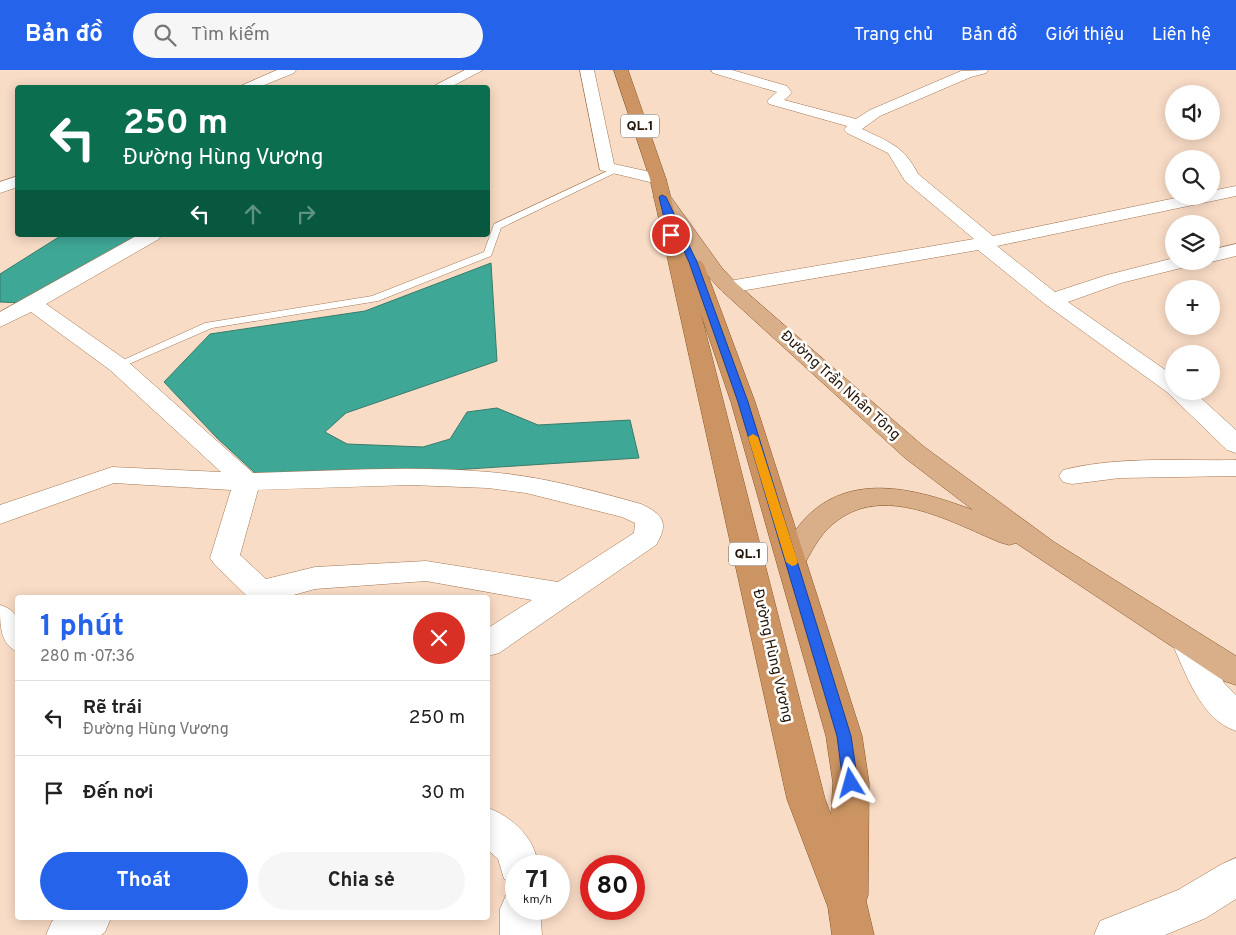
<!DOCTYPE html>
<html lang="vi">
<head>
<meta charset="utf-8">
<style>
	:root { --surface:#fff; --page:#f6f6f6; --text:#222; --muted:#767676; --line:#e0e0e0; --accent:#2563eb }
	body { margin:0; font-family:Overpass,sans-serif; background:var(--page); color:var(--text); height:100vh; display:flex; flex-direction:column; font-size:19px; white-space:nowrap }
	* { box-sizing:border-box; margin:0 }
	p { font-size:16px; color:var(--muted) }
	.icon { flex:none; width:28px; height:28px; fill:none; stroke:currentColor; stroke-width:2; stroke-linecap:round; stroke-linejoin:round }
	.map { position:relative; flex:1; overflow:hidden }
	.sheet { position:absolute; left:15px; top:525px; width:475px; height:325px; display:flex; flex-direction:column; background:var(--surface); border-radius:5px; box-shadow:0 2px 12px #0003 }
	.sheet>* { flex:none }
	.guide { position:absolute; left:15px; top:15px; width:475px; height:152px; border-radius:5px; box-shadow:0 2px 12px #0003; background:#0b6e4f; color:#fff; overflow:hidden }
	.controls { position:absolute; left:1165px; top:15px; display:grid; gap:10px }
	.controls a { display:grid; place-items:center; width:55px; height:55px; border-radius:50%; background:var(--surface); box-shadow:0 2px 12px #0003; font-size:25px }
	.speed { position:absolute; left:505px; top:785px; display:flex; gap:10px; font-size:25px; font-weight:700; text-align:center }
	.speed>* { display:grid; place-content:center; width:65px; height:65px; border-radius:50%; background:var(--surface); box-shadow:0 2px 12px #0003; line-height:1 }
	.speed small { font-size:12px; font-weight:400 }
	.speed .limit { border:8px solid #d22; background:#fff; color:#111 }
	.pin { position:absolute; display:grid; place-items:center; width:42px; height:42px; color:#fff; margin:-21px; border:2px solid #fff; border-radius:50%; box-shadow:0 1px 5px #0007 }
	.me { position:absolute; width:55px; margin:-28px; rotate:352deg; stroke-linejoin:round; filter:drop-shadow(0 0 4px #0008) }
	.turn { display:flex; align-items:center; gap:18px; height:105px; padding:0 25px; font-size:22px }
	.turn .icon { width:65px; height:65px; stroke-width:2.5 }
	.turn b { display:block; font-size:35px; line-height:42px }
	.lanes { display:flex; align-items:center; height:48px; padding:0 25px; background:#0003; justify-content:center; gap:25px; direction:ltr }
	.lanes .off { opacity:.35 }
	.round { display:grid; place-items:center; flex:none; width:52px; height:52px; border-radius:26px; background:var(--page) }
	.overview { display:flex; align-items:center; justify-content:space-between; height:85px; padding:0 25px }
	h1 { font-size:30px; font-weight:700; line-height:38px; color:var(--accent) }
	.primary-button { display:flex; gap:10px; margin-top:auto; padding:10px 25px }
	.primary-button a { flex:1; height:58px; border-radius:30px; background:var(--accent); color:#fff; font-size:20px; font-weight:700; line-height:58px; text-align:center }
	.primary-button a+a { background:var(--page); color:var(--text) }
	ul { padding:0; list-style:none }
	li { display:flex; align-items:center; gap:15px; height:75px; padding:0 25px; border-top:1px solid var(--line) }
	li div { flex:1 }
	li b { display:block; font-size:19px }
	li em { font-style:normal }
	header { display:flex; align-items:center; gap:30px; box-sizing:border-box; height:70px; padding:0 25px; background:var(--accent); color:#fff }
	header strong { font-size:24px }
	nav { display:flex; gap:28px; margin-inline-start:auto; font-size:18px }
	.search { width:350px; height:45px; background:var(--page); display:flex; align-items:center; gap:12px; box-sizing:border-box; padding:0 18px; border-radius:28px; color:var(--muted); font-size:19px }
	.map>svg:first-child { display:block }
</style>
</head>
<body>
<header>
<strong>Bản đồ</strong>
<div class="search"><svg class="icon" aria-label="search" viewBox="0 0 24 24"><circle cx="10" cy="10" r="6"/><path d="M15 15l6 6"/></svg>Tìm kiếm</div>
<nav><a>Trang chủ</a><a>Bản đồ</a><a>Giới thiệu</a><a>Liên hệ</a></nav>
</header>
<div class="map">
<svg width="1236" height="865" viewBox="0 0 1236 865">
	<rect width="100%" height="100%" fill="#f9dcc6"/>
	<!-- water -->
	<path fill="#3fa796" stroke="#387c6b" d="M62 165H148L24 233 0 232V204Z
		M491 193 497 291 346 343 325 362 347 374 423 377 450 369 467 342 497 338 538 355 630 350 639 388 359 406 255 403 217 368 164 312 210 264 365 241Z"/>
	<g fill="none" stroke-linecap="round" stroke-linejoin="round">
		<!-- service casing -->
		<g stroke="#a27754" stroke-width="1">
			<path id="service" d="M614 98 621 100 501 158 491 186 378 231 212 258 122 297 118 298 112 295 205 253 372 226 484 182 494 154Z"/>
		</g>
		<!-- minor casing -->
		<g stroke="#a27754" stroke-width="1">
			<path id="minor" d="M277 0H296L294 3 257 18H236Z
				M465 0H483L449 18H430Z
				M580 0H594L614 94 664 105 666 109 664 113 658 114 600 100Z
				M711 0H732L787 16 792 23 784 30 856 49 870 40 961 1 988 0 986 3 971 7 880 46 862 59C889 72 904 76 918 104L993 166 1185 126H1211V121L1236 116V126L997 176 1055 222 1107 205 1174 188V191H1196L1193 195 1121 213 1068 232 1174 306V321H1193L1236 360V383L1227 380 1167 322 1045 234 978 180 729 223 722 221 719 217 722 213 729 211 974 169 905 111 888 83 847 63 844 60 847 56 769 34 767 31 777 22 713 3Z
				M18 106V117L0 123V112Z
				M138 165H161L159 169 46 234 126 290 253 403C331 401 411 395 489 402 540 406 591 420 641 434 662 444 670 452 656 475L499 583 488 586V558L532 530 426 511 315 519 283 528H249L215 495 210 488 231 420 114 413 0 454V435L112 397 221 402 110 300 31 242 0 257V242ZM411 415 488 418 526 423 622 447 635 453 634 463 558 512 426 491 315 497 266 509 240 485 258 420Z
				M1236 174V186L1211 192 1209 191H1211V180Z
				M1236 390V406L1120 408 1072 414 1063 412 1059 406 1063 400C1118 386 1179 391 1236 390Z
				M0 535C24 542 18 560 18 582 0 574 0 556 0 535Z
				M1187 559 1198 562 1224 613 1236 625V661C1200 649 1186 603 1171 571L1176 562Z
				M488 738C513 747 536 769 538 796H516V814L504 809 498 789 488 780Z
				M516 821V839H540L542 865H500V839L506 825Z
				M57 848H111L105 862 101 865H46L52 851Z"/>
		</g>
		<!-- tertiary casing -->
		<g stroke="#a27754" stroke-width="1">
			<path id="tertiary" d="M1236 788V829L1206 848 1165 865H1094L1100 851 1178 820 1222 794Z"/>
		</g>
		<!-- primary casing -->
		<g stroke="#895628" stroke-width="1">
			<path id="primary" d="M662 122 668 123 722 198 736 213 923 376 1054 472 1236 586V615L1224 611 1016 473 1009 475 999 472C949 451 882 412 833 454 819 465 811 483 802 498L792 501 782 498 777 491C787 474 797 454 813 441 859 402 922 421 973 440L905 388 722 221 708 206 653 127 656 123Z"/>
		</g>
		<!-- trunk casing -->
		<g stroke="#895628" stroke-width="1">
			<path id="trunk" d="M614 0H628L666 109 687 191H701L704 195 755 332 862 666 869 713 868 825 866 831 874 865H832L828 837 787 729 650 109ZM701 244 731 332 826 666 833 713 831 745 825 729Z"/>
		</g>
		<!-- service -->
		<use href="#service" fill="#fff" fill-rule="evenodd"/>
		<!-- minor -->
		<use href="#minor" fill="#fff" fill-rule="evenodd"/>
		<!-- tertiary -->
		<use href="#tertiary" fill="#fff" fill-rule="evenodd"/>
		<!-- primary -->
		<use href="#primary" fill="#d8af89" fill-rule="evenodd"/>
		<!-- trunk -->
		<use href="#trunk" fill="#cb9462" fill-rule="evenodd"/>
	</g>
	<!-- route -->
	<path fill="#2563eb" stroke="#184099" d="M662 125 666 127 697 192 748 332 851 666 858 713 856 717 851 719 845 717 843 713 837 666 738 332 689 192 674 159V167L668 165 659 127Z"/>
	<!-- slow -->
	<path fill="#f59e0b" d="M753 364 758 367 798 492 796 495 792 496 786 492 748 367Z"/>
	<g text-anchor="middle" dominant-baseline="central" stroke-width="5" stroke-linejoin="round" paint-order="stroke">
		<!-- shield labels -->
		<g fill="#fff" stroke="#685c52" stroke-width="1">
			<rect x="621" y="44.5" width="38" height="23" rx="4"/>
			<rect x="729" y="472.5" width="38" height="23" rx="4"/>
		</g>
		<g font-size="14" font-weight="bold" fill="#271608">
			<text x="640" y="56">QL.1</text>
			<text x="748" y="484">QL.1</text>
		</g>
		<!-- street labels -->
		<g font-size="15" fill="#271608" stroke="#fff">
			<text transform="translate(840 316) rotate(42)">Đường Trần Nhân Tông</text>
			<text transform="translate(772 586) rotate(77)">Đường Hùng Vương</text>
		</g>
	</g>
</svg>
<div class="controls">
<a><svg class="icon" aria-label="sound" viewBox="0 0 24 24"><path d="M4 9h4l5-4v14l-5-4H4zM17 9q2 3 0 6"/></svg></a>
<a><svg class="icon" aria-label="search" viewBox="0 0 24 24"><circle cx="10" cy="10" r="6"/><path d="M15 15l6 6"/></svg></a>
<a><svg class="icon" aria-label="layers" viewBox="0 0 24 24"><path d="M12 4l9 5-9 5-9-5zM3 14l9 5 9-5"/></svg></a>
<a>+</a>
<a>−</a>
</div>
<div class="speed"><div>71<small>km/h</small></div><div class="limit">80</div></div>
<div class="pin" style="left:671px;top:165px;background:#d93025"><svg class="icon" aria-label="arrive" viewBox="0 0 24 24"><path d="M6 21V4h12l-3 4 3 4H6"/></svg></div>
<svg class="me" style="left:851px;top:713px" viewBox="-20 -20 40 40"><path d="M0-17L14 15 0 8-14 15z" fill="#2563eb" stroke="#fff" stroke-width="4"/></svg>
<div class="guide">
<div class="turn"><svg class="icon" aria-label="left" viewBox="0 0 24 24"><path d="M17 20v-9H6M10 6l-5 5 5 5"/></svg><div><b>250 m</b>Đường Hùng Vương</div></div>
<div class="lanes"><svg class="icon" aria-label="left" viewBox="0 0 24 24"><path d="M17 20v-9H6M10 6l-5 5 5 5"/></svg><svg class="icon off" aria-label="ahead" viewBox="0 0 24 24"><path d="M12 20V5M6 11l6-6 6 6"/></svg><svg class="icon off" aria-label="right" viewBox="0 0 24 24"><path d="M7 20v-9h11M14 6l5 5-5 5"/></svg></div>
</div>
<section class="sheet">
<div class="overview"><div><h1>1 phút</h1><p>280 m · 07:36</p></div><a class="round" style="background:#d93025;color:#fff"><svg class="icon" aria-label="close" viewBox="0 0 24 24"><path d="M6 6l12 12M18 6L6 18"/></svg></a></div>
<ul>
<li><svg class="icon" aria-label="left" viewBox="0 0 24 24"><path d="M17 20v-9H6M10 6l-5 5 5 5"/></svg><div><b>Rẽ trái</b><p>Đường Hùng Vương</p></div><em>250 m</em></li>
<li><svg class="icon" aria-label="arrive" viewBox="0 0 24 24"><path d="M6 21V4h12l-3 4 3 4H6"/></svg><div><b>Đến nơi</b></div><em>30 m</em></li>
</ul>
<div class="primary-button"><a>Thoát</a><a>Chia sẻ</a></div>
</section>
</div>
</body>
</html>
